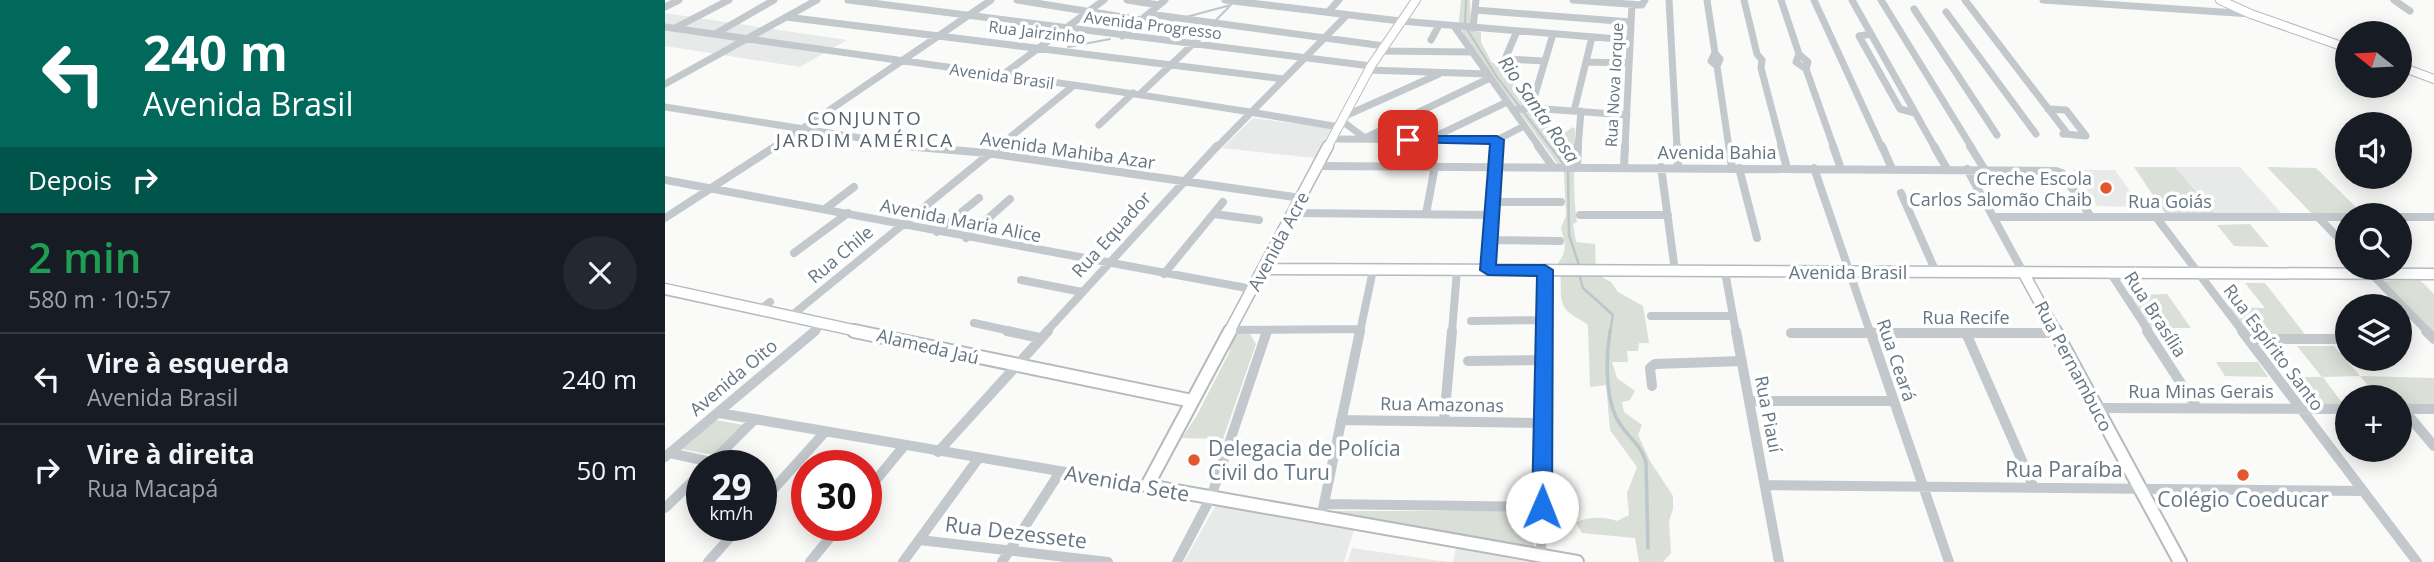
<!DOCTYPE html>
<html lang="pt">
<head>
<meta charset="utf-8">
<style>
	:root { --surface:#171b24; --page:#242831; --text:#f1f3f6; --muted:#9ea1a6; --line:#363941 }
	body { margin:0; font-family:"Open Sans",sans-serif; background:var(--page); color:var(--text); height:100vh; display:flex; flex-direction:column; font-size:26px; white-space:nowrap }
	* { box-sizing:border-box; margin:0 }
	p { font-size:23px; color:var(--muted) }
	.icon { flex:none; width:38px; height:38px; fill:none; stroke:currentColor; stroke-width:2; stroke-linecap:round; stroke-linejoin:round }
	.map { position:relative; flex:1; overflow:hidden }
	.details { display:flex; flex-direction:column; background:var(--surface); width:665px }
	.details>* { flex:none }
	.hud { background:#00695c; color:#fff; overflow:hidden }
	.needle { width:46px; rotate:288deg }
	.tools { position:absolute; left:1670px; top:21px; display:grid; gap:14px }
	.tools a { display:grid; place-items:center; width:77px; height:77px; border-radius:50%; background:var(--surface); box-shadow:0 4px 18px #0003; font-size:35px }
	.speed { position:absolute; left:21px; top:450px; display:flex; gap:14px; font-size:35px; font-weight:700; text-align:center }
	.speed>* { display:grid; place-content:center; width:91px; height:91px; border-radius:50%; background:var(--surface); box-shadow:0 4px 18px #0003; line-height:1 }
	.speed small { font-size:18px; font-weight:400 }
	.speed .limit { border:10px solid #d22; background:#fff; color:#111 }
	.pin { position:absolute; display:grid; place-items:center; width:60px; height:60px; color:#fff; margin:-30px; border-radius:14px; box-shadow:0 4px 10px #0006 }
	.me { position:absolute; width:77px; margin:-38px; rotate:1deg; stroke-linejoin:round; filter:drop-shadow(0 0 5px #0008) }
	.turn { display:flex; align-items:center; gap:24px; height:147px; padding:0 28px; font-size:32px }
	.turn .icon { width:91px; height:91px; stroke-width:2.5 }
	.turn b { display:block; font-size:49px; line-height:60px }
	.then { display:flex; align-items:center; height:66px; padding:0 28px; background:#0003; gap:14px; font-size:26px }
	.round { display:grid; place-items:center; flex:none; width:74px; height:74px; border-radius:37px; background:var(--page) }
	.head { display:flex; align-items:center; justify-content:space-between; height:119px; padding:0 28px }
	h1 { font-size:42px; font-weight:600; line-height:52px; color:#1e9e55 }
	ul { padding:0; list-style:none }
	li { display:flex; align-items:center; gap:21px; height:91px; padding:0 28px; border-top:2px solid var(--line) }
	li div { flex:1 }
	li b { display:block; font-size:26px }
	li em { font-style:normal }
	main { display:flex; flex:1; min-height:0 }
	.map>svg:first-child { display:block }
</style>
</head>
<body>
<main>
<section class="details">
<div class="hud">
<div class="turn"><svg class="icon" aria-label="left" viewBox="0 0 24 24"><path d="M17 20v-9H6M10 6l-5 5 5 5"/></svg><div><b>240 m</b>Avenida Brasil</div></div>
<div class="then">Depois<svg class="icon" aria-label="right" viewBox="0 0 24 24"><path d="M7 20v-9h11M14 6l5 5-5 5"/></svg></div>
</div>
<div class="head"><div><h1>2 min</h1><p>580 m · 10:57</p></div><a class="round"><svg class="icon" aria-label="close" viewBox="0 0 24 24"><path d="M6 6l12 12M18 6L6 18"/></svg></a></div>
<ul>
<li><svg class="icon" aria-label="left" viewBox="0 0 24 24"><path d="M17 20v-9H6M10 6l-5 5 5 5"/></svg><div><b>Vire à esquerda</b><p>Avenida Brasil</p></div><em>240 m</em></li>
<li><svg class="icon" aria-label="right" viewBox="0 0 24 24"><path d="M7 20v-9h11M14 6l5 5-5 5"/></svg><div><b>Vire à direita</b><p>Rua Macapá</p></div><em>50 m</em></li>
</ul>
</section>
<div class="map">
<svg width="1769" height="562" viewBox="0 0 1769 562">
	<rect width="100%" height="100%" fill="#fafaf8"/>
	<!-- built -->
	<path fill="#e8e9e9" d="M0 13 182 40 135 67 0 46Z
		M588 118 667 128 650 158 557 148Z
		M1510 167H1575L1620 217H1553Z
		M1408 170H1450L1476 207 1432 206Z
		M551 505 689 530 679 562H519Z
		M687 548 783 562H682Z
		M791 548 865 562H788Z"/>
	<!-- green -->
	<path fill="#dadfd7" d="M796 0H805L806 30 816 32V42L827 63 842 64 838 78 852 79 848 90C858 106 862 107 875 118 884 125 887 136 897 144L903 141 899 133 908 127 910 129C910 163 907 188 912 222L908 224 911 242 930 244 931 274 946 282 953 292 978 306 984 343H974L973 351H962L963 362H947L952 378 970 391 965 400 957 402 959 412 977 425 973 435 985 461 1008 496V509L1004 521 1006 553 998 562H974L970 538 917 533 911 523C922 516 939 517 952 521L964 515 962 493 972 467 945 430 941 385 925 387 923 325C916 319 904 315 900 308 892 296 899 278 893 263 903 250 900 243 896 228L901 216 899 173 800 37 794 21Z
		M1469 167H1510L1553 217 1502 216Z
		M1602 167 1651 168 1698 214 1648 215Z
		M1585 224 1604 247 1569 246 1552 225Z
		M1755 280 1769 294V334L1718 281Z
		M1580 283H1600L1642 337 1582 336 1562 307 1600 308Z
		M1502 294 1526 328H1486L1464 295Z
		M573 334H585L591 344 558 439 517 438 531 417 565 351 564 344Z
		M1632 346H1669L1695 376 1769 378V407H1734V397H1713L1695 376 1658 377 1680 407 1658 406 1636 377H1657Z
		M1551 362H1593L1603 377 1560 376Z
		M51 420 78 425 48 455 16 449Z
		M662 511H870L869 548Z"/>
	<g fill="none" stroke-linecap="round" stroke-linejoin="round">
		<!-- stream-far2 -->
		<path stroke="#bbc7cb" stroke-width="2" d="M521 17 566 5
			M551 20 564 7
			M800 23 801 0
			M802 29 832 77 886 148
			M468 30 509 20
			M403 47 445 39"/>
		<!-- stream-far1 -->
		<path stroke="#bbc7cb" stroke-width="2.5" d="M885 146 900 166
			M903 171 904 235 915 268
			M914 274 918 288 948 315 945 332"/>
		<!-- stream -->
		<path stroke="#bbc7cb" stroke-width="3.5" d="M945 331C941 355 940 394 951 417 959 435 976 443 981 462L983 548"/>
		<!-- major-far2 casing -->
		<g stroke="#b5babe" stroke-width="10">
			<path id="major-far2" d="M1555 0 1586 14 1682 48
				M1734 66 1769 79
				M662 148 706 66 751 0"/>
		</g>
		<!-- major-far1 casing -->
		<g stroke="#b5babe" stroke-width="13">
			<path id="major-far1" d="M598 269 1769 274
				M1358 272 1391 332
				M0 289 197 332
				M564 332 663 146"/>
		</g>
		<!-- major casing -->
		<g stroke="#b5babe" stroke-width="16">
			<path id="major" d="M189 331 527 401
				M565 331 482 486 912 562
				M1390 331 1515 562"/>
		</g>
		<!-- minor-far2 -->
		<path stroke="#c3c8cc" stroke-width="7" d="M183 0 706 66
			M352 0 477 20
			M462 0 494 5
			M560 0 735 21 965 40
			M908 0 977 5 980 0
			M1004 0 1012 148
			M1042 0 1050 53
			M1079 0 1092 54 1097 60 1096 68 1117 148
			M1116 0 1134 54 1143 62 1141 69 1169 148
			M1149 0 1217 148
			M1187 0 1270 148
			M1216 0 1307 148
			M1300 0 1401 132 1398 134
			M1378 0 1586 14
			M1729 0 1745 11
			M0 7 14 0
			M1249 9 1332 135
			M810 10 966 22
			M663 12 674 0
			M1281 12 1371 134
			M484 14 719 46
			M121 17 619 79
			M789 26 875 148
			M0 27C225 60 450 88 674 127
			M10 28 64 0
			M808 28 811 0
			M852 31 840 59 880 61
			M50 34 109 0
			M1206 34 1194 36 1235 109 1250 113
			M457 36 500 0
			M766 40 774 25
			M716 51 807 52
			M1050 53 1055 59 1052 66 1046 61Z
			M1134 54 1131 62 1141 69
			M921 62 964 63
			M1052 66 1064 148
			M704 70 822 74
			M336 76 439 0
			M0 84 152 0
			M475 94 550 23
			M0 107 258 148
			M866 108 888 34
			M1383 109 1401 110 1421 136 1400 134
			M848 110 866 108 962 115
			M909 111 927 37
			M680 116 774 74
			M677 121 700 138
			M434 125 468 93
			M769 137 842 102
			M700 138 825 78
			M667 139 832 140 859 126
			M109 148 326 0
			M332 148 408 86
			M551 148 682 15
			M831 148 832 140
			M913 148 916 111
			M960 148 967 4"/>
		<!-- minor-far1 -->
		<path stroke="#c3c8cc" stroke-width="8" d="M240 146 322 153 636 198
			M873 146 888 167
			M1012 146 1013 167
			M1064 146 1067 168
			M1116 146 1122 168
			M1168 146 1176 169
			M1217 146 1227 169
			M1269 146 1282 169
			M1305 146 1320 170
			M653 166 1391 171 1397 173 1426 217
			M912 167 913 146
			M959 167 960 146
			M996 167 1010 271
			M1074 168 1092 238
			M1149 168 1205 332
			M1302 169 1358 272
			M0 180 587 289
			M1236 193 1271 272
			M828 202H896
			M160 209 189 187
			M628 213 827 215
			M549 214 594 220
			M761 214 770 166
			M915 215H1003
			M1329 217H1682
			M1491 217 1578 332
			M1653 217 1682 247
			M1734 217H1769
			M0 218 111 146
			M272 232 314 198
			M301 238 345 199
			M825 240 895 241
			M129 253 183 213
			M1701 268 1763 332
			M823 270 832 146
			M1060 272 1071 332
			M1445 272 1484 332
			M499 274 558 202
			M356 280 417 292
			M96 309 105 302
			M126 316 334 146
			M986 316H1068
			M806 321 879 320
			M309 323 350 332
			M565 330 696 329
			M148 332 159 323
			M381 332 552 146
			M695 332 708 270
			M787 332 792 270
			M879 332 880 270"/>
		<!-- minor -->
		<path stroke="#c3c8cc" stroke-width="10" d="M342 331 375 338
			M1071 331 1114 562
			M1205 331 1284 562
			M1482 331 1532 408
			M1577 331 1752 562
			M1761 331 1769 339
			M1126 333H1391
			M1301 333 1369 488
			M1584 339H1682
			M803 361 879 360
			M987 386 985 368 990 364 1077 361
			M1084 401H1229
			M1432 408 1682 409
			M1736 409H1769
			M1738 409 1769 446
			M54 413 482 486
			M676 420 878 423
			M779 421 787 331
			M273 452 383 331
			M5 453 46 462
			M0 457 150 331
			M43 466 89 420
			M1100 485 1698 491
			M201 492 239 446
			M96 503 160 432
			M659 504 877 507
			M0 508 37 472
			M656 518 695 331
			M255 540 443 562
			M876 556 879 331
			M43 562 76 525
			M145 562 175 525
			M238 562 313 459
			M337 562 395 472
			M512 562 546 497 602 331"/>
		<!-- major-far2 -->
		<use href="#major-far2" stroke="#fff" stroke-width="8"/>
		<!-- major-far1 -->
		<use href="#major-far1" stroke="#fff" stroke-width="10"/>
		<!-- major -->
		<use href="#major" stroke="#fff" stroke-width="12"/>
	</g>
	<!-- route -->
	<path fill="#1a73e8" stroke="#114b97" stroke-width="2" d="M743 136H832L839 140 831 265H880L888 270 887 507 884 513 877 515 870 513 867 507 872 276 823 275 815 270 825 144 738 142V137Z"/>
	<!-- markers -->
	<g fill="#e4572e" stroke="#fff" stroke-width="2.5">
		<circle cx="1441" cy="188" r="7"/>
		<circle cx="529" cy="460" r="7"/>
		<circle cx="1578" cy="475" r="7"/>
	</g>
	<g text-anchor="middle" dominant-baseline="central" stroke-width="7" stroke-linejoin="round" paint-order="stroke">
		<!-- far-street labels -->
		<g font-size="16" fill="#657683" stroke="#fff">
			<text transform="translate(488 25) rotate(7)">Avenida Progresso</text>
			<text transform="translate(372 32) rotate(7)">Rua Jairzinho</text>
			<text transform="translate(337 76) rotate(8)">Avenida Brasil</text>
			<text transform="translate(949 85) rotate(-87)">Rua Nova Iorque</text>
		</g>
		<!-- street labels -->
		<g font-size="18" fill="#657683" stroke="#fff">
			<text transform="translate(403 150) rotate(8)">Avenida Mahiba Azar</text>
			<text x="1052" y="152">Avenida Bahia</text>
			<text x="1505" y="201">Rua Goiás</text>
			<text transform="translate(296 220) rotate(11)">Avenida Maria Alice</text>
			<text transform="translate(446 234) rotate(-48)">Rua Equador</text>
			<text transform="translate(613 241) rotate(-62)">Avenida Acre</text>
			<text transform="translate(175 254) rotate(-40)">Rua Chile</text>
			<text x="1183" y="272">Avenida Brasil</text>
			<text transform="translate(1491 314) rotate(57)">Rua Brasília</text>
			<text x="1301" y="317">Rua Recife</text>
			<text transform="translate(263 346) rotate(13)">Alameda Jaú</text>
			<text transform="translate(1609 347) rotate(53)">Rua Espírito Santo</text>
			<text transform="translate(1232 360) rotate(71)">Rua Ceará</text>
			<text transform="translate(1409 366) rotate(62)">Rua Pernambuco</text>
			<text transform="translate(68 377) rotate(-40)">Avenida Oito</text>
			<text x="1536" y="391">Rua Minas Gerais</text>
			<text transform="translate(777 404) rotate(1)">Rua Amazonas</text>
			<text transform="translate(1104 414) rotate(79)">Rua Piauí</text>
		</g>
		<!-- poi labels -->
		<g font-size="18" fill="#657683" stroke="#fff" text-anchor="end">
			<text x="1427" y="178">Creche Escola<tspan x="1427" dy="21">Carlos Salomão Chaib</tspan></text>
		</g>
		<!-- water labels -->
		<g font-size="19" font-style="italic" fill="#60757c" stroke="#fff">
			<text transform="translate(874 109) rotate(55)">Rio Santa Rosa</text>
		</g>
		<!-- neighbourhood labels -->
		<g font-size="19" letter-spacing="2" fill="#57646e" stroke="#fff">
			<text x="200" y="118">CONJUNTO<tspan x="200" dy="22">JARDIM AMÉRICA</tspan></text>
		</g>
		<!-- near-poi labels -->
		<g font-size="21" fill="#657683" stroke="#fff" text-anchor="start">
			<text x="543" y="448">Delegacia de Polícia<tspan x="543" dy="24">Civil do Turu</tspan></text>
			<text x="1578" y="499" text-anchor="middle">Colégio Coeducar</text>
		</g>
		<!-- near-street labels -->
		<g font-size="21" fill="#657683" stroke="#fff">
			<text x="1399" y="469">Rua Paraíba</text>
			<text transform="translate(462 483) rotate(10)">Avenida Sete</text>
			<text transform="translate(351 532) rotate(7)">Rua Dezessete</text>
		</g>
	</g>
</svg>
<div class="tools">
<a><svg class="needle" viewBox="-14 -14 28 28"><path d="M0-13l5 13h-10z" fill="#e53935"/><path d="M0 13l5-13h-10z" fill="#9ea1a6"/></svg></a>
<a><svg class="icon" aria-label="sound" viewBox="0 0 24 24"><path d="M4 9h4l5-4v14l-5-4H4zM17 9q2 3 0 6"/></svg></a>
<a><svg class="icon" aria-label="search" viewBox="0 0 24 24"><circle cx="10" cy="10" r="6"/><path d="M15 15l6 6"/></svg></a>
<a><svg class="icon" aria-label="layers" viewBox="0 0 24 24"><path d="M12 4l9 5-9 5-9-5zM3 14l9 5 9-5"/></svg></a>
<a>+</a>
</div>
<div class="speed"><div>29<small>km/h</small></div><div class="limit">30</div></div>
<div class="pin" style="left:743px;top:140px;background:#d93025"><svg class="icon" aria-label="arrive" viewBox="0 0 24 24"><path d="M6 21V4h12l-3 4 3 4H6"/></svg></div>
<svg class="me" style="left:877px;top:507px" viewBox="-20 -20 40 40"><circle r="19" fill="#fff"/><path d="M0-13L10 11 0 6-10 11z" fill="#1a73e8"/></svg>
</div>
</main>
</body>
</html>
